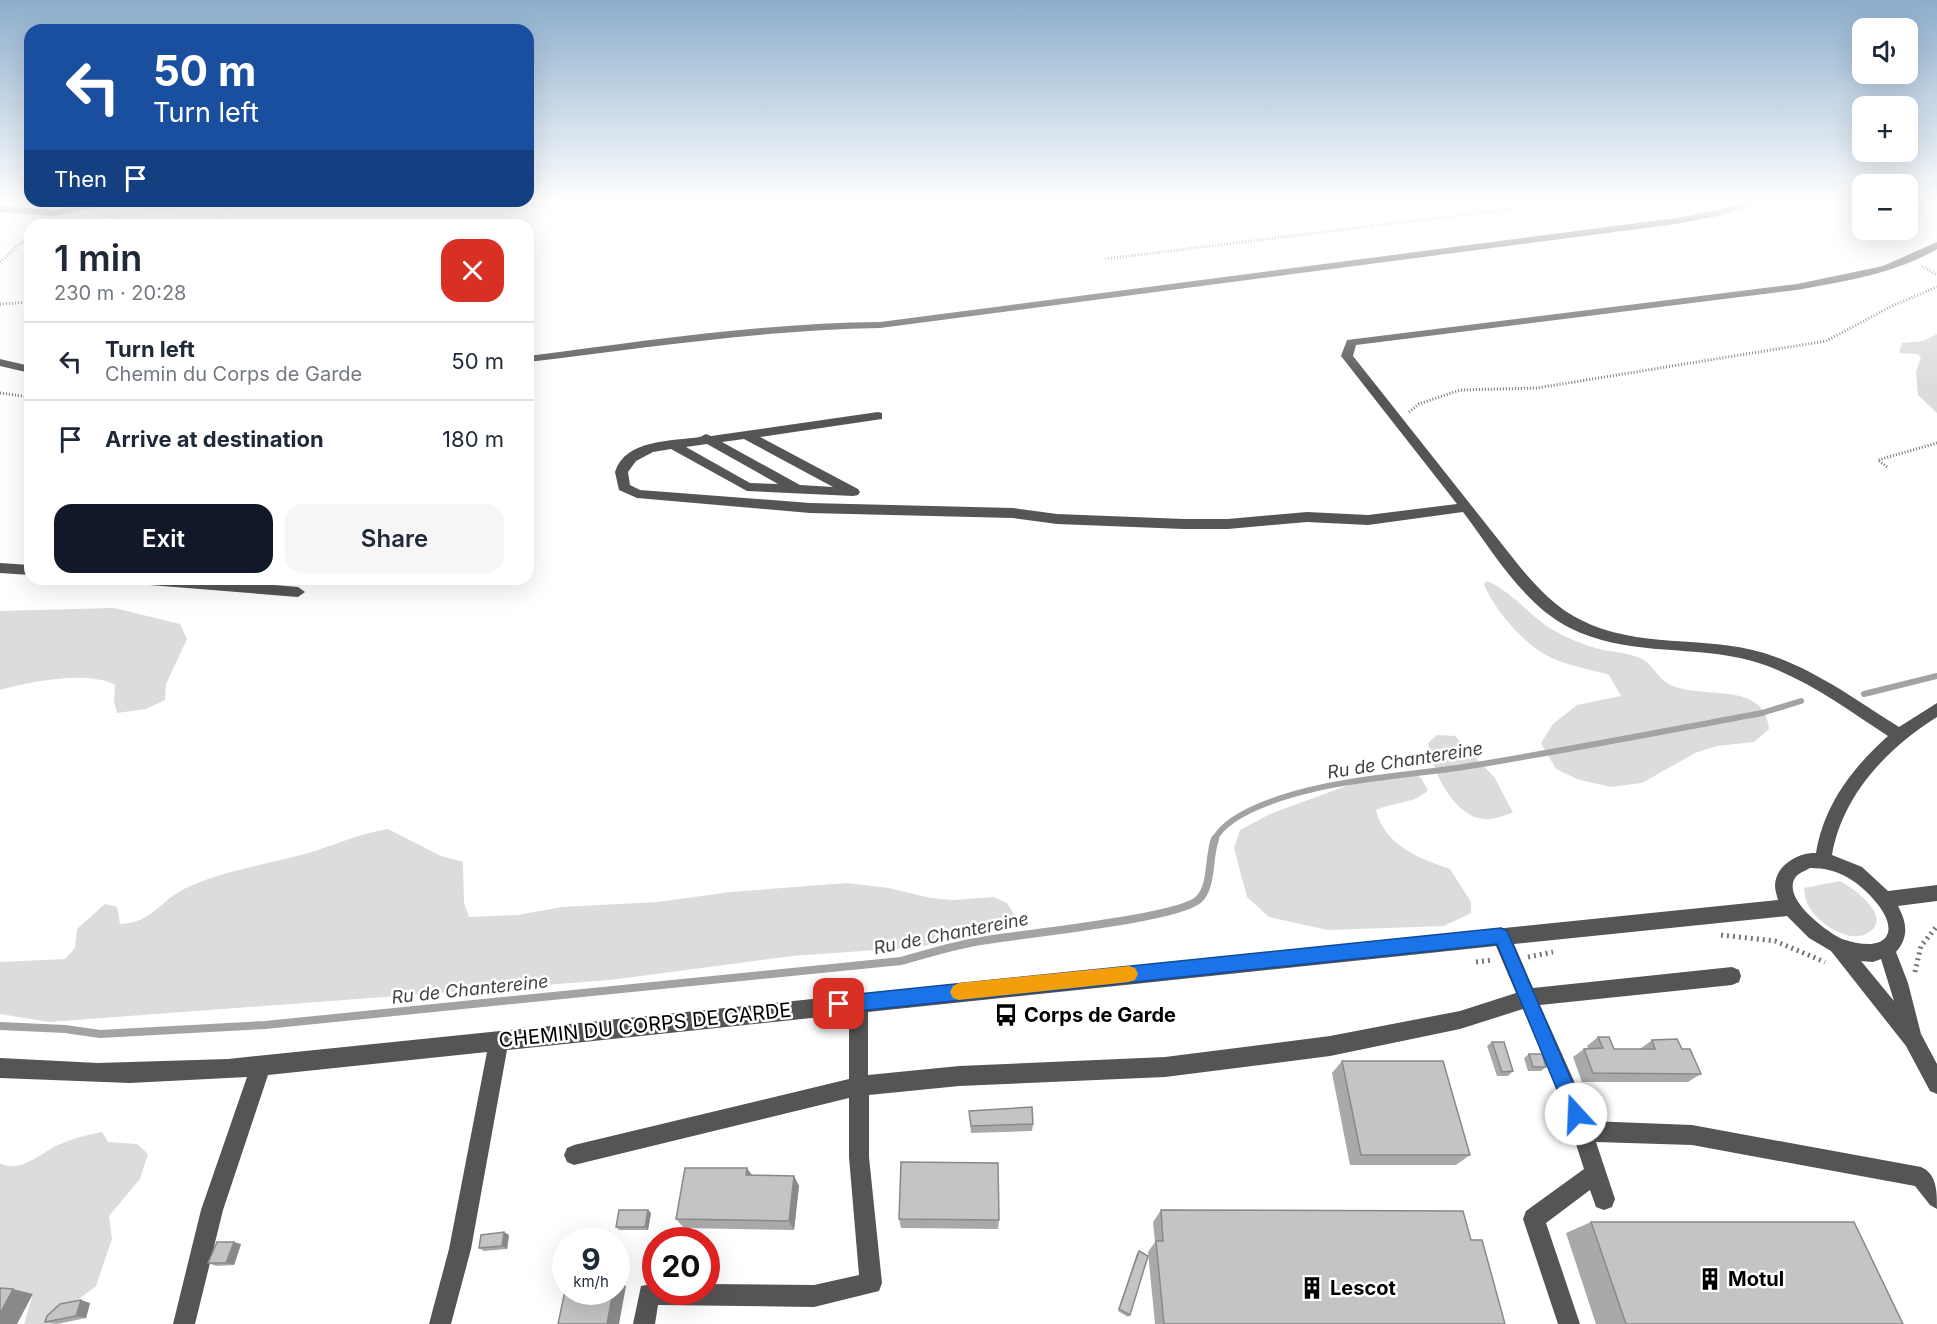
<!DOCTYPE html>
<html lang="en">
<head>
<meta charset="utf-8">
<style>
	:root { --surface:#fff; --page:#f6f6f7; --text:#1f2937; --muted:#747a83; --line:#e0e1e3; --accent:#111827 }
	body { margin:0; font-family:Inter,sans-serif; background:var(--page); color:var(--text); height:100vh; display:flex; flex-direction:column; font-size:22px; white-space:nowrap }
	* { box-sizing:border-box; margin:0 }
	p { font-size:20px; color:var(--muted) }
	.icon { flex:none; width:33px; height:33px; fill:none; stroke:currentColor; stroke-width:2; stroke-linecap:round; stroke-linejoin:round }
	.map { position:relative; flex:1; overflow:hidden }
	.sheet { position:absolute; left:24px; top:219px; width:510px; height:366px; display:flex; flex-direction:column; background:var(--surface); border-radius:18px; box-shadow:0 6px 24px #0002 }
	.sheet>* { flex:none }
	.top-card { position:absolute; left:24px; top:24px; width:510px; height:183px; border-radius:18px; box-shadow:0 6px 24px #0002; background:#1a4fa0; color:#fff; overflow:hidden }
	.tools { position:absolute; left:1852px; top:18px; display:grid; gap:12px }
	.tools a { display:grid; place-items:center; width:66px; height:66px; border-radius:12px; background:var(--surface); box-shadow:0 6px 24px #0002; font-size:30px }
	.speed { position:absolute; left:552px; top:1227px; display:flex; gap:12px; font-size:30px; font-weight:700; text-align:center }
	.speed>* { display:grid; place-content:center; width:78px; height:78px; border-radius:50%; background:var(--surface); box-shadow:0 6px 24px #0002; line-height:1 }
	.speed small { font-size:15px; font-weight:400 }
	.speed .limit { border:9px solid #d22; background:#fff; color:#111 }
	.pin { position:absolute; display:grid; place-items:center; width:51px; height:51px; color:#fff; margin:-26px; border-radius:12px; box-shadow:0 3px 9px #0006 }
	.me { position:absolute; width:66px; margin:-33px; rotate:340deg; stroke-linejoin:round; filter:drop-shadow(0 0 4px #0008) }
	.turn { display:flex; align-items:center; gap:21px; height:126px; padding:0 30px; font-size:27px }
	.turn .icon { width:78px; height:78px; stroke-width:2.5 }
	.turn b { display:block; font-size:42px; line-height:51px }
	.then { display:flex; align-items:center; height:57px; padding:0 30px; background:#0003; gap:12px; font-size:22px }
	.round { display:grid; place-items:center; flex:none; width:63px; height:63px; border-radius:18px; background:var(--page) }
	.overview { display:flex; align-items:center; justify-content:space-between; height:102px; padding:0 30px }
	h1 { font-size:36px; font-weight:600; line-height:45px }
	.cta { display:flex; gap:12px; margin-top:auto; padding:12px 30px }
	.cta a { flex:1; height:69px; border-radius:18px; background:var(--accent); color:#fff; font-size:24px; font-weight:600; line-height:69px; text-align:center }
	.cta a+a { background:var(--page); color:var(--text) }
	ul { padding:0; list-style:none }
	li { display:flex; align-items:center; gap:18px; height:78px; padding:0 30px; border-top:2px solid var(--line) }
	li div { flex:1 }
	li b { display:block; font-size:22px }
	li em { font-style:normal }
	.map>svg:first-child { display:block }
</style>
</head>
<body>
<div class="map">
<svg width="1937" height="1324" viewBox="0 0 1937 1324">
	<rect width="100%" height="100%" fill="#fff"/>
	<!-- green -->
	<path fill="#dcdcdc" d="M1937 334V413L1918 395 1916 372 1921 357 1917 354 1899 353 1902 343 1923 341Z
		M1487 581C1513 592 1529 616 1553 630 1565 637 1582 644 1595 648 1609 652 1626 652 1640 658 1652 663 1656 676 1667 683 1698 702 1765 678 1769 729L1754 742 1717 746 1695 753 1642 783 1610 787 1577 779 1556 769 1541 743 1553 724 1577 705 1621 696 1609 675C1589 669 1564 665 1546 655 1523 643 1493 608 1484 584Z
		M114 608 180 624 187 639 166 684 165 700 146 709 117 713 114 702 115 685C87 670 30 682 0 690V611Z
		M1437 735 1455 736 1495 778 1513 813C1504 815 1493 820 1485 819 1454 818 1431 769 1428 743Z
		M1413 772 1421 778 1428 790C1415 804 1393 802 1376 810 1384 845 1420 859 1450 869L1471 902V913L1444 926 1328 930 1269 917 1247 897 1234 848 1240 830 1270 814 1365 779Z
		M388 829 441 856 463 862 464 903 469 917 518 915 562 907 658 902 730 892 847 883 889 888 931 898 953 900 994 897 1007 903 1017 919 1011 927 919 947 792 956 610 980 49 1022 0 1014V962L65 959 75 948 77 929 105 904 117 907 120 924C153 923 160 900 186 888 221 871 268 864 305 854 333 846 360 833 388 829Z
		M1840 881C1854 888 1894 918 1868 933 1850 944 1821 925 1811 910 1806 903 1805 896 1804 888Z
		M102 1132 108 1142 137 1144 148 1154 140 1179 109 1216 112 1239 96 1286 70 1306 55 1324H24L33 1294 0 1291V1163C19 1174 40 1154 56 1146 71 1139 86 1135 102 1132Z"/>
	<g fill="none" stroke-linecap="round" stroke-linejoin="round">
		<!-- stream-far1 -->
		<path stroke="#a3a3a3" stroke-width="6" d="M1864 694 1937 676
			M1214 841C1223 819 1260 805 1281 798 1342 778 1407 776 1470 766 1568 750 1665 731 1762 713L1801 701"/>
		<!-- stream -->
		<path stroke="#a3a3a3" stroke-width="8" d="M0 1026 65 1029 100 1034 265 1025 901 961C927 954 954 945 981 941 1019 934 1176 919 1198 900 1213 887 1208 857 1215 839"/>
		<!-- path-far1 -->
		<path stroke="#777" stroke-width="3" stroke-dasharray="1 2" stroke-linecap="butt" d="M105 217 217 201
			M216 225 234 201
			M1105 259 1575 201
			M0 262 30 235
			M1922 266 1937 275
			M0 304 30 302
			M0 393 30 397
			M1409 412 1419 404 1460 390 1537 388 1826 341 1894 305 1937 287
			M1887 467 1878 460 1937 443"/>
		<!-- path -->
		<path stroke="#777" stroke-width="5" stroke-dasharray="2 4" stroke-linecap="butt" d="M1721 935 1775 941 1825 962
			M1528 957 1553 952
			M1476 962 1493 960
			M1915 972 1921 946 1937 926"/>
		<!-- minor -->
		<path fill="#555" fill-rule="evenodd" d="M100 201H122L54 216 0 212V206L54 210Z
			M1748 201H1764L1718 216 1676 224 880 328C762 330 645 348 528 362V356C645 341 762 323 880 322L1676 218 1714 211Z
			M1937 242V249C1894 274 1845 281 1797 290L1356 345 1353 356 1520 567C1537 587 1556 608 1581 620 1637 649 1704 635 1764 653 1813 668 1856 700 1899 727L1937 703V717C1887 748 1842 796 1832 855L1862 867 1888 891 1937 885V901L1898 906C1907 923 1909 937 1896 952L1908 983 1921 1034 1937 1064V1094L1930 1091 1906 1046 1831 951 1809 938 1787 916 1514 944 1533 988 1732 967 1739 970 1741 976 1739 982 1732 985 1540 1005 1578 1090 1589 1121 1692 1125 1921 1167C1937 1174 1937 1191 1937 1209L1930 1205 1915 1186 1692 1145 1596 1142 1615 1199 1612 1207 1604 1210 1596 1207 1590 1190 1546 1223 1580 1324H1558L1523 1219 1526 1211 1584 1169 1561 1098 1523 1009 1460 1029 1330 1056 1165 1077 959 1086 869 1095V1157L882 1283 879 1291 814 1307 658 1305 655 1324H633L641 1286 656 1283V1292H706V1284L814 1285 859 1275 849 1157V1098L574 1165 567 1162 564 1155 567 1148 574 1145 849 1079V1014L507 1050 471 1249 451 1324H429L449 1249 487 1052 268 1075 223 1210 195 1324H173L201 1210 247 1077 130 1083 0 1078V1058L98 1063 228 1059 851 995 858 993 862 994 1778 900C1777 896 1775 890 1775 886 1775 866 1798 852 1816 853 1824 805 1852 768 1888 736 1842 706 1795 670 1740 658 1683 646 1624 655 1570 628 1523 604 1494 553 1463 512L1368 525 1307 522 1228 529H1184L1057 524 1013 518 810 513 637 498 619 490 615 472C625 439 673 441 700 437L706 434 711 436 878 412 882 413V419L760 437 858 489 860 492 858 495 853 496 747 491 671 449 653 452 636 461 628 472 630 485 640 490 810 503 1013 508 1057 514 1184 519H1228L1307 512 1368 515 1457 504 1341 356 1347 340 1797 284 1883 266ZM744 439 833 487 800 485 722 442ZM707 444 778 484 750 483 686 447ZM1810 868C1824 868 1838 871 1850 879 1864 887 1898 919 1886 937 1882 942 1875 944 1869 944 1860 944 1851 942 1842 939 1826 931 1782 899 1795 878 1798 873 1805 871 1810 868ZM1496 946 1516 993 1460 1011 1330 1036 1165 1057 959 1066 868 1075V1012ZM1881 959 1894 1001 1861 961 1873 962Z
			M0 359 30 366V373L0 366Z
			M0 563 30 565V575L0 573Z
			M130 579H201L298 587 305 592 298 597 137 584Z"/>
	</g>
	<!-- wall -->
	<path fill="#a9a9a9" d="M1598 1037 1614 1049H1640L1652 1040 1682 1049 1701 1074 1688 1082H1582L1573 1057 1584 1049H1588L1587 1046Z
		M1492 1042 1513 1071 1508 1076H1497L1487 1046Z
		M1529 1054 1546 1067 1541 1071H1528L1524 1058Z
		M1342 1061 1470 1155 1456 1165H1350L1332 1073Z
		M969 1111 1033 1124 1032 1131 971 1133Z
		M794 1176 799 1186 794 1230 684 1228 676 1219Z
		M648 1210 651 1213 648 1230H619L616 1227Z
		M1161 1210 1471 1240 1505 1324H1155L1148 1252 1155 1242 1153 1222Z
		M899 1219 999 1220 998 1229 901 1228Z
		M1591 1222 1903 1324H1596L1566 1233Z
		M509 1235 507 1249 484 1251 479 1248Z
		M241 1244 234 1265 216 1266 208 1263Z
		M1139 1251 1130 1315 1128 1317 1118 1311 1137 1253Z
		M90 1303 86 1318 57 1324 45 1322Z"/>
	<!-- shaded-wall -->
	<path fill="#898989" d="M747 1168 754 1178 746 1175Z
		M794 1176 799 1186 794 1230 789 1221Z
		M648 1210 651 1213 648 1230 645 1227Z
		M504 1232 509 1235 507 1249 502 1246Z
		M234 1242 241 1244 234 1265 226 1263Z
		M616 1279 626 1286 619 1324H607L613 1292H616Z
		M13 1289 33 1294 17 1324H0V1314Z
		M81 1300 90 1303 86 1318 76 1316Z"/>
	<!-- building -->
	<path fill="#c4c4c4" stroke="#898989" stroke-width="1.5" d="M1598 1037H1609L1614 1049H1655L1652 1040 1677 1039 1682 1049H1690L1701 1074 1593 1073 1584 1049 1603 1048Z
		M1492 1042H1504L1513 1071 1502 1072Z
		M1529 1054H1542L1546 1067H1533Z
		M1342 1061H1443L1470 1155H1361Z
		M1032 1107 1033 1124 971 1126 969 1111Z
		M901 1162 998 1163 999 1220 899 1219Z
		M685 1168H747L746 1175 794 1176 789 1221 676 1219Z
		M619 1210H648L645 1227H616Z
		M1161 1210 1463 1211 1471 1240H1482L1505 1324H1164L1156 1241H1163Z
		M1591 1222H1854L1903 1324H1626Z
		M504 1232 502 1246 479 1248 481 1235Z
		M217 1242H234L226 1263H208Z
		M1139 1251 1148 1256 1130 1315 1119 1309Z
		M566 1286V1292H613L607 1324H558Z
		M0 1288 13 1289 0 1314Z
		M81 1300 76 1316 45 1322 47 1316 60 1304Z"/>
	<!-- sky -->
	<linearGradient id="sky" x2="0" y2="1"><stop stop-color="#8cadcc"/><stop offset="0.52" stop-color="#fff"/><stop offset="1" stop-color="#fff" stop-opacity="0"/></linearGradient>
	<rect width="1937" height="387" fill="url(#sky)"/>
	<!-- route -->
	<path fill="#1a73e8" stroke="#114b97" stroke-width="1.5" d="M1501 928 1507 931 1586 1114 1583 1121 1576 1123 1570 1121 1497 944 839 1013 833 1010 831 1004 833 998 839 996Z"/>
	<!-- slow -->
	<path fill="#f59e0b" d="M1129 966 1135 968 1138 974 1135 980 1129 982 959 1000 953 998 950 992 953 986 959 983Z"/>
	<!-- icons -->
	<defs>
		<g id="bus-bare" transform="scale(1.8)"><path d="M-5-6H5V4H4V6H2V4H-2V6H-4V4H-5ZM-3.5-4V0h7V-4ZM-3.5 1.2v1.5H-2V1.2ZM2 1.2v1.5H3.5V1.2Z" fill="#000" stroke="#fff" stroke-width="2.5" paint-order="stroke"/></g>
		<g id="building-bare" transform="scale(1.8)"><path d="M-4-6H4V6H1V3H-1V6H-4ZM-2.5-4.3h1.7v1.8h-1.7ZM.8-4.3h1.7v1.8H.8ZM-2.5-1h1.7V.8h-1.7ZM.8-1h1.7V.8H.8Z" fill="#000" stroke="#fff" stroke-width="2.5" paint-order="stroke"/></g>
	</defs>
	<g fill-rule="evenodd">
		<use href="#bus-bare" x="1006" y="1015"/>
		<use href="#building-bare" x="1710" y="1279"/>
		<use href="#building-bare" x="1312" y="1288"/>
	</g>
	<g text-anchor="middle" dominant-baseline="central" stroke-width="5" stroke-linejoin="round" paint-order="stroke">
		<!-- water labels -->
		<g font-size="18" font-style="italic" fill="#444" stroke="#fff">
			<text transform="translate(1405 760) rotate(-9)">Ru de Chantereine</text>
			<text transform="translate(951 933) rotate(-11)">Ru de Chantereine</text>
			<text transform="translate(470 989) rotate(-6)">Ru de Chantereine</text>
		</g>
		<!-- near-poi labels -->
		<g font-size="20" font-weight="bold" fill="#000" stroke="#fff" text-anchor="start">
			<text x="1024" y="1015">Corps de Garde</text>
			<text x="1728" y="1279">Motul</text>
			<text x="1330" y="1288">Lescot</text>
		</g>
		<!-- near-street labels -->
		<g font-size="20" fill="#000" stroke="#fff">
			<text transform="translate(645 1025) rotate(-6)">CHEMIN DU CORPS DE GARDE</text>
		</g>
	</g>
</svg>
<div class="tools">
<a><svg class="icon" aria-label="sound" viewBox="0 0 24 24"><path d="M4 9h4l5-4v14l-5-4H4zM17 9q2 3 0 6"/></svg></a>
<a>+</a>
<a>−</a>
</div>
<div class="speed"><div>9<small>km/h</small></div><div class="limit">20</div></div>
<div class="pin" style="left:839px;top:1004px;background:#d93025"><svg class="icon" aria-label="arrive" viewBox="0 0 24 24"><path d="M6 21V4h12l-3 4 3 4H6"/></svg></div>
<svg class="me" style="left:1576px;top:1114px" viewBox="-20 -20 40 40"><circle r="19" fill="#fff"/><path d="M0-13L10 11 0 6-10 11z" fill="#1a73e8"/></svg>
<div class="top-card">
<div class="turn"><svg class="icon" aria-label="left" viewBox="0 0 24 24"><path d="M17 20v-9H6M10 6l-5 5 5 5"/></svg><div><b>50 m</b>Turn left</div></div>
<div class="then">Then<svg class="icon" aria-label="arrive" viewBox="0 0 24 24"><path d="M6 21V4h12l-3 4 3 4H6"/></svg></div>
</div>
<section class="sheet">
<div class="overview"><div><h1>1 min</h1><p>230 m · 20:28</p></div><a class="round" style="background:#d93025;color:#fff"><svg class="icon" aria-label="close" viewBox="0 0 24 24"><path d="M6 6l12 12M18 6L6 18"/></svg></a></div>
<ul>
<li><svg class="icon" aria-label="left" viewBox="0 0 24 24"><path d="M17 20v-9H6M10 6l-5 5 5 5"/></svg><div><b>Turn left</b><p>Chemin du Corps de Garde</p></div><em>50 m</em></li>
<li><svg class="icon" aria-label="arrive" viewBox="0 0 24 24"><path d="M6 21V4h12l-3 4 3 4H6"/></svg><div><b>Arrive at destination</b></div><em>180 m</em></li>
</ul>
<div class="cta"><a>Exit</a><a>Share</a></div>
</section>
</div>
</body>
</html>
